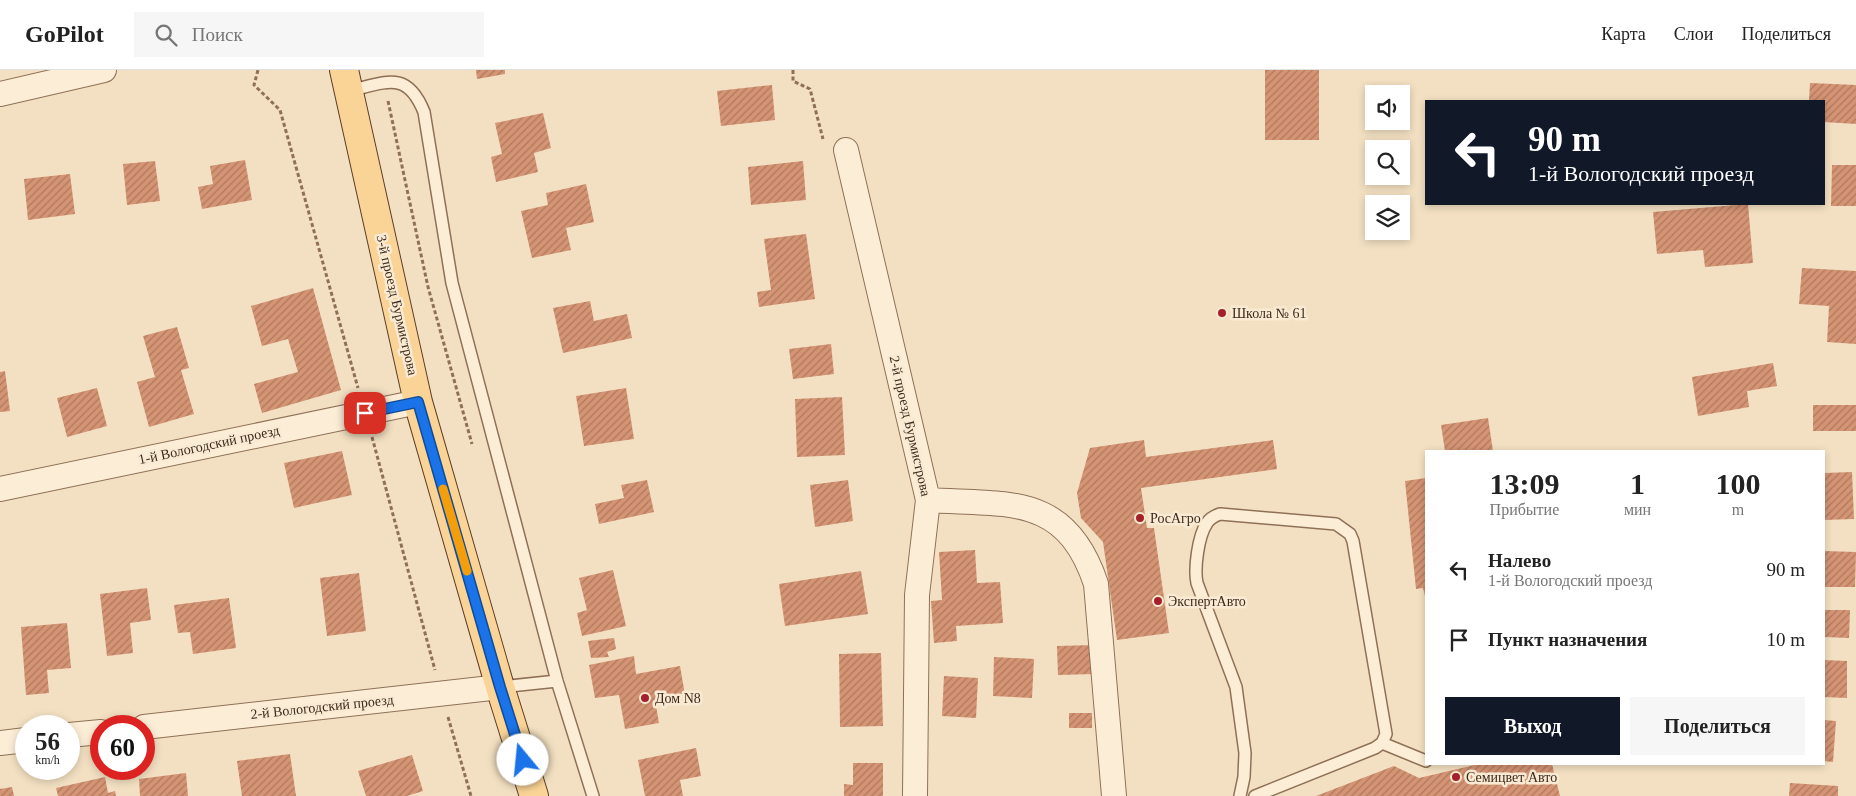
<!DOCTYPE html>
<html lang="ru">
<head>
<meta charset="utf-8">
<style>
	:root { --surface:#fff; --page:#f6f6f6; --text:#222; --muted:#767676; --line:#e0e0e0; --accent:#111827 }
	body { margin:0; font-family:"Times New Roman",serif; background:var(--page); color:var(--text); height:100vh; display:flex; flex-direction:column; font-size:19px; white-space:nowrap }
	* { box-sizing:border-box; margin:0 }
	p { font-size:16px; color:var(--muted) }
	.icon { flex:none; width:28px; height:28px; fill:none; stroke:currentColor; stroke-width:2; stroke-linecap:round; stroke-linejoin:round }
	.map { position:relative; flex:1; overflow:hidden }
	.panel { position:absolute; left:1425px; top:380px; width:400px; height:315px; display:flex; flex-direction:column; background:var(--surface); border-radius:0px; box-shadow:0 2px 8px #0003 }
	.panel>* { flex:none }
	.hud { position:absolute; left:1425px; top:30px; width:400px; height:105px; border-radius:0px; box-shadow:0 2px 8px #0003; background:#111827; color:#fff; overflow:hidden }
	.tools { position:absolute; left:1365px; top:15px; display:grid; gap:10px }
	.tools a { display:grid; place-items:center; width:45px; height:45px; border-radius:0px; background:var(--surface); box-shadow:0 2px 8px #0003; font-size:25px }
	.speed { position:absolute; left:15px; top:645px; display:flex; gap:10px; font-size:25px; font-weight:700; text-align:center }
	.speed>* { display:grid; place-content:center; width:65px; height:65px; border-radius:50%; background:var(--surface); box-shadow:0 2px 8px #0003; line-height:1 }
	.speed small { font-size:12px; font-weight:400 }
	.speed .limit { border:8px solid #d22; background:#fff; color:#111 }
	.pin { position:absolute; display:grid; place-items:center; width:42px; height:42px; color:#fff; margin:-21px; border-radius:10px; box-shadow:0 2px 8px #0006 }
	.me { position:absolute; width:55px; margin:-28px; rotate:343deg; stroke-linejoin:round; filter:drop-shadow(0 0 4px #0008) }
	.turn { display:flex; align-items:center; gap:18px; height:105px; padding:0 20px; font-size:22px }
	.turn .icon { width:65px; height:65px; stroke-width:2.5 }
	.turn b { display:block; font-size:35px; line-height:42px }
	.eta { display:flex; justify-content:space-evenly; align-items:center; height:85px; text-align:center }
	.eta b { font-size:30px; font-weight:600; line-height:35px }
	.action { display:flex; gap:10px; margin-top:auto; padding:10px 20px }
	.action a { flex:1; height:58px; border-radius:0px; background:var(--accent); color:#fff; font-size:20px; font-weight:600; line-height:58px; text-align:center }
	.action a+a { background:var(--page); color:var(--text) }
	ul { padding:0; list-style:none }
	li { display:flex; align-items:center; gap:15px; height:70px; padding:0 20px }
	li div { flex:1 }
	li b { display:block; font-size:19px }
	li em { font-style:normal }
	header { display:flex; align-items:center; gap:30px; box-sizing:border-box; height:70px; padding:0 25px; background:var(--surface); border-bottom:1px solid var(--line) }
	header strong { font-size:24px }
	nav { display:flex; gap:28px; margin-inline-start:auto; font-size:18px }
	.search { width:350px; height:45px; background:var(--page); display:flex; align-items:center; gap:12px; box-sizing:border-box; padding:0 18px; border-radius:0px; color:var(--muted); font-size:19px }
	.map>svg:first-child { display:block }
</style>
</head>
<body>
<header>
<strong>GoPilot</strong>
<div class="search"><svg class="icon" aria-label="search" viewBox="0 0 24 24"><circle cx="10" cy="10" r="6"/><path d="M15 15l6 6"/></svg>Поиск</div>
<nav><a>Карта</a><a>Слои</a><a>Поделиться</a></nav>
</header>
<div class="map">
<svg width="1856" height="726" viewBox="0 0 1856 726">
	<defs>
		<pattern id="building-hatch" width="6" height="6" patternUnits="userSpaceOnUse" patternTransform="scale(1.25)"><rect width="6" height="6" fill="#d59474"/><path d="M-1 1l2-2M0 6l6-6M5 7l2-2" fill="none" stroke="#ae795f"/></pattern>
	</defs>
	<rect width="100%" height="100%" fill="#f3e0c2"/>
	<!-- building -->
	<path fill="url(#building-hatch)" d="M476 0H505V4L477 9Z
		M1265 0H1319V70H1265Z
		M1810 13 1856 15V54L1824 52V31H1809Z
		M772 15 775 50 721 56 717 21Z
		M543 43 551 78 534 83 538 102 496 112 491 87 502 84 495 53Z
		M245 90 252 130 202 139 198 117 213 114 210 96Z
		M155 91 160 131 127 135 123 94Z
		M803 91 806 130 751 135 748 97Z
		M1832 95H1856V136H1831Z
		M70 104 75 144 28 150 24 109Z
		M586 114 594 152 566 158 571 180 532 188 521 141 548 135 546 123Z
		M1748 134 1753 193 1705 197 1703 180 1657 184 1653 142Z
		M806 164 815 229 759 237 757 222 771 220 764 169Z
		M1802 198 1856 201V274L1827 272 1829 236 1799 234Z
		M313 218 341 320 262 343 254 314 298 302 288 269 262 276 251 236Z
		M590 231 594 251 627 244 632 268 563 283 553 238Z
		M177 257 189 298 181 300 194 344 149 357 137 312 155 307 143 266Z
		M831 274 834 304 793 309 789 279Z
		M1773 293 1777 316 1747 321 1749 337 1698 346 1692 307Z
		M5 301 10 341 0 342V302Z
		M97 318 107 356 67 367 57 328Z
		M626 318 634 369 584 376 576 326Z
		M842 327 845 385 797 387 795 329Z
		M1813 335H1856V361H1813Z
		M1488 348 1493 381H1445L1441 355Z
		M1144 370 1146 387 1273 370 1277 399 1141 418 1147 458H1154L1169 563 1117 570 1103 472 1081 448 1077 423 1090 378Z
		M342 381 352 425 294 438 284 393Z
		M1852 402 1854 449 1824 450V403Z
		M1426 408V530L1423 518 1416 519 1405 411Z
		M647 410 654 442 599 454 595 434 624 428 621 415Z
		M848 410 853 451 815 457 810 415Z
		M975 480 977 513 1000 512 1003 553 956 556 957 571 934 573 931 531 942 530 939 482Z
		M1824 481 1856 482 1855 517H1824Z
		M613 500 626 556 582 566 577 543 587 540 579 508Z
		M861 501 868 544 785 556 779 514Z
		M359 503 366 561 327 566 320 508Z
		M147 518 151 550 130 553 133 583 107 586 100 524Z
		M229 528 236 578 193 584 190 562 178 563 174 535Z
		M1824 540H1850L1849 568 1824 567Z
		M67 553 71 598 47 600 49 623 26 625 21 557Z
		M614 568 616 579 607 582 609 587 591 588 588 571Z
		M1094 575 1095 604 1058 605 1057 576Z
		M881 583 883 656 840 657 839 584Z
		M634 586 636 604 680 596 685 625 655 630 659 653 625 659 619 625 595 628 589 595Z
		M994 587 1034 589 1032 628 993 626Z
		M1824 590 1847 591V628L1824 627Z
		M944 606 978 608 976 648 942 646Z
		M1069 643H1092V658H1069Z
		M1824 650 1836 651 1833 692 1824 691Z
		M696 678 701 706 680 710 683 726H645L638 690Z
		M290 684 296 726H242L237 691Z
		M412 685 423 721 407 726H366L358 701Z
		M853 693H883V726H844V714L853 715Z
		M1479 694H1552L1560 726H1316L1394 696 1419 708Z
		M186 703 188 726H140L139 709Z
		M105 707 108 723 115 721 116 726H58L56 718Z
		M1790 713 1838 716V726H1789Z
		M12 717 14 726H0V719Z"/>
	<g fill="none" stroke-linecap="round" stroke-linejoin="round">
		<!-- lane casing -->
		<g stroke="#8f7057" stroke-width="14">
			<path id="lane" d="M349 21C387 12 407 0 424 42L452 213 557 611 593 726
				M500 617 557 611
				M1382 673 1426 691
				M1240 726 1244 707 1245 683 1236 617 1197 513C1194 499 1198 466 1207 453 1210 448 1214 446 1220 444L1336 454 1350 464 1353 471 1386 664 1382 673 1375 678 1255 726"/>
		</g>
		<!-- street casing -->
		<g stroke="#8f7057" stroke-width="26">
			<path id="street" d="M0 24 104 0
				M846 80 928 430 917 525 915 726
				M0 419 418 332
				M928 430C1008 435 1066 423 1096 514L1114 726
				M144 657 500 617
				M69 665 101 662
				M0 673 26 670"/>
		</g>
		<!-- primary casing -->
		<g stroke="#5c3e2b" stroke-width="30">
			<path id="primary" d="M344 0 418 332 500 617 534 726"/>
		</g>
		<!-- path -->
		<path stroke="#8f7057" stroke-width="3" stroke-dasharray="4 2.5" stroke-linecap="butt" d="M258 0 254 15 280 40 358 318
			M793 0V11L810 19 823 69
			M388 31 428 217 472 374
			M372 367 435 600
			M448 647 471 726"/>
		<!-- lane -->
		<use href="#lane" stroke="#fceed6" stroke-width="11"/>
		<!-- street -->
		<use href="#street" stroke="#fceed6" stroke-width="24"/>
		<!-- primary -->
		<use href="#primary" stroke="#fad396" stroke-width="28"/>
	</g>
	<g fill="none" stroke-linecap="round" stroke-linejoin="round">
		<!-- route casing -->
		<g stroke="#114b97" stroke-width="12">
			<path id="route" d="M365 343 418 332 500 617 523 690"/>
		</g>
		<!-- route -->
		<use href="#route" stroke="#1a73e8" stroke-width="9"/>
		<!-- slow -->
		<path stroke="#f59e0b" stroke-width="9" d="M443 419 467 501"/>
	</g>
	<!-- markers -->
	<g fill="#a5202b" stroke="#f9ebd3" stroke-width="2">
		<circle cx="1222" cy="243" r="5"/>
		<circle cx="1140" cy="448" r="5"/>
		<circle cx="1158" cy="531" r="5"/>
		<circle cx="645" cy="628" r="5"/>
		<circle cx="1456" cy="707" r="5"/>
	</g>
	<g text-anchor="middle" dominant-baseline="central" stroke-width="5" stroke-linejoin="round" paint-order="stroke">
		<!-- street labels -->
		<g font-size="14" fill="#3d2a1d" stroke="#f9ebd3">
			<text transform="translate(397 235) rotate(77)">3-й проезд Бурмистрова</text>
			<text transform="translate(910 356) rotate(77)">2-й проезд Бурмистрова</text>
			<text transform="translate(209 375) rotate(-12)">1-й Вологодский проезд</text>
			<text transform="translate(322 637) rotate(-6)">2-й Вологодский проезд</text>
		</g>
		<!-- poi labels -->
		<g font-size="14" fill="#3d2a1d" stroke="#f9ebd3" text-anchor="start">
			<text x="1232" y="243">Школа № 61</text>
			<text x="1150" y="448">РосАгро</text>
			<text x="1168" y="531">ЭкспертАвто</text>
			<text x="655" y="628">Дом N8</text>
			<text x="1466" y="707">Семицвет Авто</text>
		</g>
	</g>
</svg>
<div class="tools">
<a><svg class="icon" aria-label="sound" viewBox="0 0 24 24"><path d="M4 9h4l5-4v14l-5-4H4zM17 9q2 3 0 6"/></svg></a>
<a><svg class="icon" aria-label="search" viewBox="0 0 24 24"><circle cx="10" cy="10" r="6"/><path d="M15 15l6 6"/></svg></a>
<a><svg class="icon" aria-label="layers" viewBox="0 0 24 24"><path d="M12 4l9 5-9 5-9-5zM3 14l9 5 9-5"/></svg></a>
</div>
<div class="speed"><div>56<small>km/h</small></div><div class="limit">60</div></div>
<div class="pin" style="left:365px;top:343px;background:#d93025"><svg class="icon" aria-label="arrive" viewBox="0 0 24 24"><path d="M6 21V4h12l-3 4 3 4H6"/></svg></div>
<svg class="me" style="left:523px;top:690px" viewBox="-20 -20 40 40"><circle r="19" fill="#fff"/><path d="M0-13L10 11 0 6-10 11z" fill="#1a73e8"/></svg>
<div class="hud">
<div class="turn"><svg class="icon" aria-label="left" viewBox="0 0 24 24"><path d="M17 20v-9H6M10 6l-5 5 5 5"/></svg><div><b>90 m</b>1-й Вологодский проезд</div></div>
</div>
<section class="panel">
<div class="eta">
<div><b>13:09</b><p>Прибытие</p></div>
<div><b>1</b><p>мин</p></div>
<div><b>100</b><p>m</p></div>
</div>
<ul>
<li><svg class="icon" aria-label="left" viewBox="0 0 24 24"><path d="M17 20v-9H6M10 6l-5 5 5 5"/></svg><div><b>Налево</b><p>1-й Вологодский проезд</p></div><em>90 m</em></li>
<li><svg class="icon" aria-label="arrive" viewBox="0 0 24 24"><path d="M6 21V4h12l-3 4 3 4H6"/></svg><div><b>Пункт назначения</b></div><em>10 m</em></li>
</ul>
<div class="action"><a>Выход</a><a>Поделиться</a></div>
</section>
</div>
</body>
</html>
